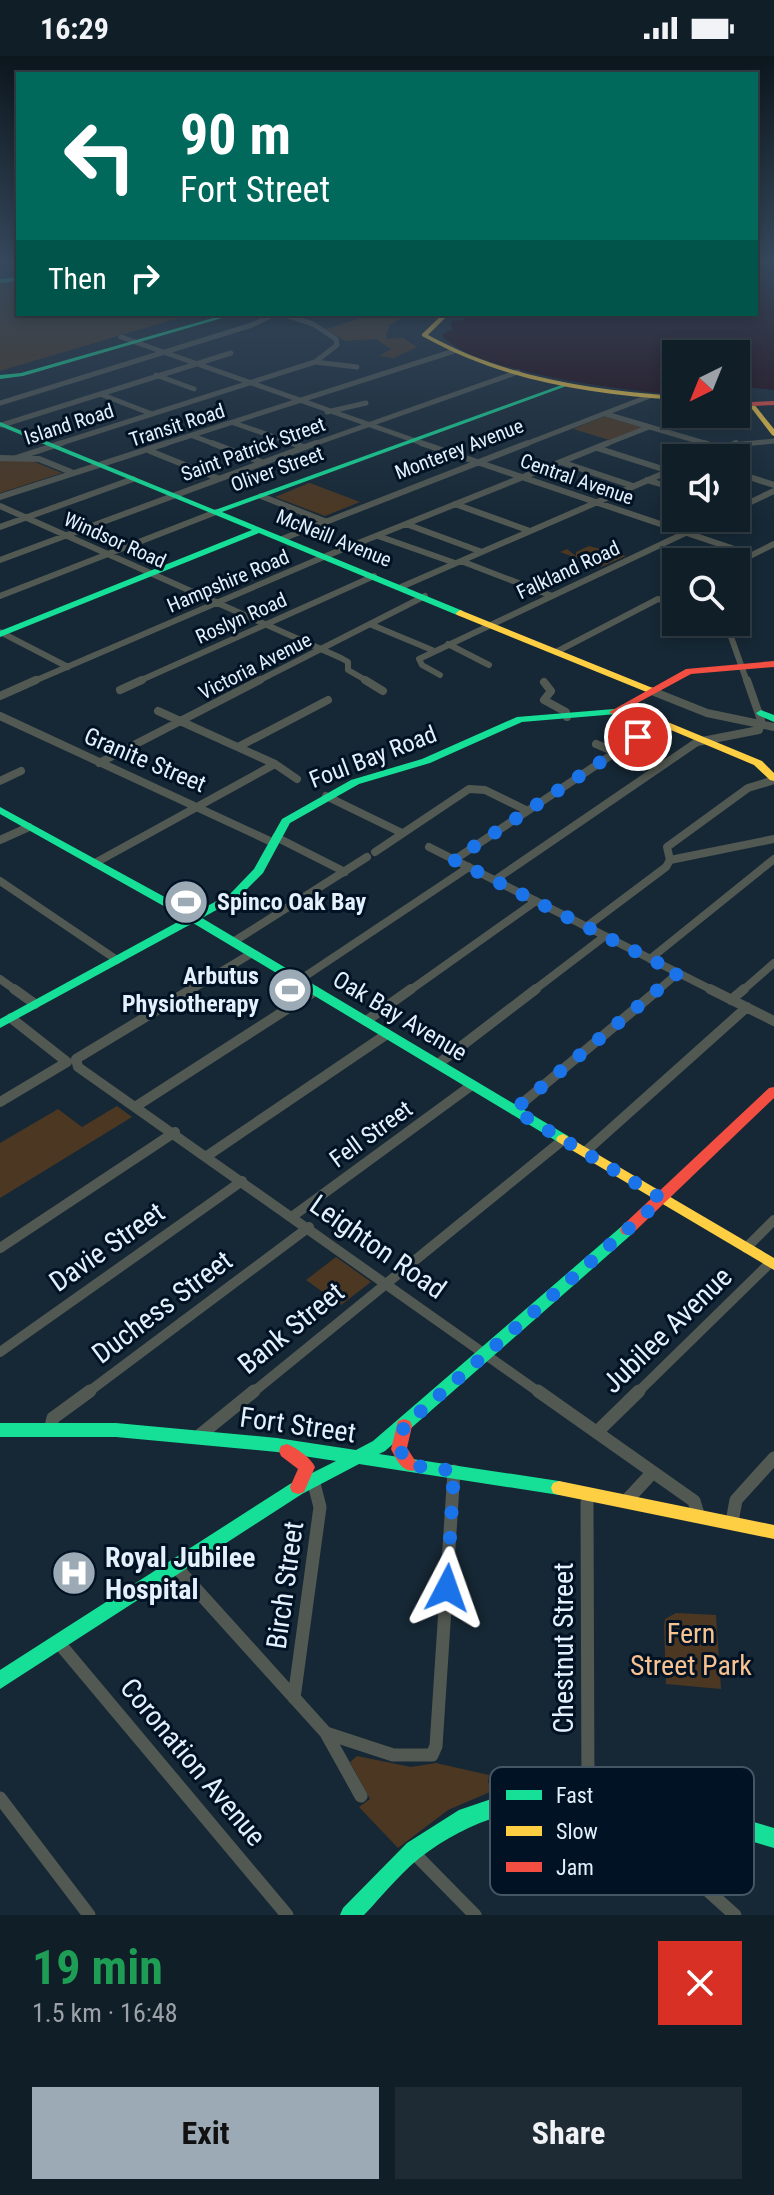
<!DOCTYPE html>
<html lang="en">
<head>
<meta charset="utf-8">
<style>
	:root { --surface:#101e28; --page:#1e2b34; --text:#f1f3f6; --muted:#9ca2a8; --line:#303c45; --accent:#9caab6 }
	body { margin:0; font-family:"Roboto Condensed",sans-serif; background:var(--page); color:var(--text); height:100vh; display:flex; flex-direction:column; font-size:30px; white-space:nowrap }
	* { box-sizing:border-box; margin:0 }
	p { font-size:26px; color:var(--muted) }
	.icon { flex:none; width:44px; height:44px; fill:none; stroke:currentColor; stroke-width:2; stroke-linecap:round; stroke-linejoin:round }
	.map { position:relative; height:1859px; overflow:hidden }
	.panel { display:flex; flex-direction:column; background:var(--surface); flex:1 }
	.panel>* { flex:none }
	.hud { position:absolute; left:16px; top:16px; width:742px; height:244px; border-radius:0px; box-shadow:0 4px 12px #0003,0 0 0 2px var(--line); background:#00695c; color:#fff; overflow:hidden }
	.needle { width:52px; rotate:223deg }
	.controls { position:absolute; left:662px; top:284px; display:grid; gap:16px }
	.controls a { display:grid; place-items:center; width:88px; height:88px; border-radius:0px; background:var(--surface); box-shadow:0 4px 12px #0003,0 0 0 2px var(--line); font-size:40px }
	.pin { position:absolute; display:grid; place-items:center; width:68px; height:68px; color:#fff; margin:-34px; border:4px solid #fff; border-radius:50%; box-shadow:0 2px 8px #0007 }
	.me { position:absolute; width:88px; margin:-44px; rotate:4deg; stroke-linejoin:round; filter:drop-shadow(0 0 6px #0008) }
	.turn { display:flex; align-items:center; gap:28px; height:168px; padding:0 32px; font-size:36px }
	.turn .icon { width:104px; height:104px; stroke-width:2.5 }
	.turn b { display:block; font-size:56px; line-height:68px }
	.then { display:flex; align-items:center; height:76px; padding:0 32px; background:#0003; gap:16px; font-size:30px }
	.round { display:grid; place-items:center; flex:none; width:84px; height:84px; border-radius:0px; background:var(--page) }
	.overview { display:flex; align-items:center; justify-content:space-between; height:136px; padding:0 32px }
	h1 { font-size:48px; font-weight:700; line-height:60px; color:#1e9e55 }
	.primary-button { display:flex; gap:16px; margin-top:auto; padding:16px 32px }
	.primary-button a { flex:1; height:92px; border-radius:0px; background:var(--accent); color:#111; font-size:32px; font-weight:700; line-height:92px; text-align:center }
	.primary-button a+a { background:var(--page); color:var(--text) }
	.status { display:flex; justify-content:space-between; align-items:center; height:56px; padding:0 40px; background:var(--surface); direction:ltr }
	.status svg { height:22px; fill:currentColor }
	.map>svg:first-child { display:block }
</style>
</head>
<body>
<div class="status"><b>16:29</b><svg viewBox="0 0 49 12"><path d="M0 12V9h3v3zM5 12V6h3v6zM10 12V3h3v9zM15 12V0h3v12zM26 1h20v11H26zM47 4h2v5h-2z"/></svg></div>
<div class="map">
<svg width="774" height="1859" viewBox="0 0 774 1859">
	<rect width="100%" height="100%" fill="#162835"/>
	<!-- green -->
	<path fill="#4c3722" d="M18 224V258H192L0 315V226Z
		M346 258H408L390 269 386 279 387 283 403 282 417 291 394 302 379 300 391 293 376 283 345 285 326 273 358 263Z
		M605 360 642 370 644 372 613 385 573 373Z
		M0 404 32 405 62 417 0 437Z
		M309 427H310L360 446 325 460 275 441Z
		M589 490 626 500 601 511 560 496 567 493 576 500V496Z
		M117 1050 132 1061 0 1142V1087L58 1053 82 1071Z
		M336 1201 371 1226 341 1249 306 1224Z
		M676 1557 716 1559 721 1633 666 1628 664 1569 665 1563Z
		M357 1700 411 1711 436 1707 489 1719 488 1727 504 1730 448 1754 398 1792 359 1751 370 1743 350 1706Z"/>
	<!-- water -->
	<path fill="#21040e" d="M756 206H774V334L736 330V298H676V338H669C622 334 469 315 442 279L454 272 451 271 452 265 465 264 463 258H756Z"/>
	<g fill="none" stroke-linecap="round" stroke-linejoin="round">
		<!-- street-far4 -->
		<path stroke="#525852" stroke-width="5" d="M121 281 427 389
			M315 306 357 311
			M156 319 194 333
			M100 338 152 358
			M0 347 252 269 275 258
			M327 356 366 347
			M606 358 711 389
			M234 367 298 389
			M2 369 231 297
			M193 380 217 389
			M55 389 315 306 337 289 336 283 313 268 282 258
			M161 389 454 295
			M311 389 518 316
			M523 389 650 340
			M603 389 649 371
			M732 389 774 385"/>
		<!-- street-far3 -->
		<path stroke="#525852" stroke-width="6" d="M212 387 261 406
			M292 387 303 391
			M421 387 752 499
			M704 387 723 393
			M597 392 669 415
			M150 395 217 422
			M0 402 39 403 71 416
			M16 402 62 387
			M703 402 736 387
			M561 406 633 430
			M740 418 774 429
			M647 424 676 433
			M261 440 327 466
			M0 441 167 387
			M455 448 530 475
			M0 450 341 602 348 606V614L369 626
			M736 453 774 435
			M406 468 482 496
			M0 471 133 423
			M378 480 455 507
			M282 483 528 387
			M0 504 316 387
			M461 505 552 540
			M736 507 774 488
			M401 531 676 412
			M0 540 216 456
			M719 566 729 575 747 626
			M372 569 432 594
			M0 576 68 611
			M448 588 489 609
			M556 596 658 543 676 547
			M440 619 422 609 419 603 717 462
			M32 626 326 500 608 387
			M137 626 374 520
			M256 626 425 540"/>
		<!-- street-far2 -->
		<path stroke="#525852" stroke-width="8" d="M365 624 383 635
			M747 624 761 664
			M544 626 551 635 544 644 566 656 567 661
			M120 634 142 624
			M652 635 707 657 774 671
			M0 640 36 624
			M158 655 275 708 297 723
			M0 660 274 787
			M596 688 615 696
			M238 691 328 644
			M99 707 260 624
			M0 725 21 715
			M326 740 402 777
			M276 781 345 816
			M0 784 29 771
			M429 791 714 935
			M375 796 469 733 485 734 526 754
			M454 804 661 666
			M670 804 667 791 748 732 774 724
			M95 807 275 708
			M495 824 697 686 759 674 760 668
			M0 825 117 904
			M586 871 666 811 670 804 774 783
			M233 886 367 801
			M650 903 774 803
			M0 923 17 935
			M298 925 469 811
			M189 935 252 897
			M409 935 536 845
			M533 935 605 880
			M657 935 678 917
			M742 935 774 907"/>
		<!-- street-far1 -->
		<path stroke="#525852" stroke-width="10" d="M14 933 35 948
			M192 933 76 1003 78 1011 540 1337
			M710 933 774 965
			M731 944 744 933
			M366 965 411 933
			M438 1008 536 933
			M0 1046 67 1006 11 962
			M135 1051 315 935
			M514 1054 659 933
			M585 1096 747 951
			M207 1100 387 978
			M293 1160 472 1029
			M0 1192 175 1076
			M746 1192 774 1164
			M0 1296 242 1125
			M87 1337 309 1171
			M252 1337 564 1083
			M637 1337 770 1207"/>
		<!-- street -->
		<path stroke="#525852" stroke-width="13" d="M538 1335 694 1445 698 1458
			M50 1374 53 1362 90 1335
			M597 1376 639 1335
			M200 1379 254 1335
			M627 1444 653 1416
			M587 1447 588 1736
			M732 1466 736 1444 774 1402
			M177 1512 326 1677 361 1740
			M59 1587 287 1859
			M294 1642 320 1451 313 1424
			M326 1677 393 1699H432L436 1690 454 1415
			M0 1742 89 1859
			M629 1764 735 1859
			M413 1796 475 1859"/>
		<!-- fast -->
		<path fill="#16e098" fill-rule="evenodd" d="M18 221V225L0 227V223Z
			M227 258H236L23 320 0 323V319L21 317Z
			M567 327 572 328 222 456 463 555V559H457L259 477 0 581V575L252 474 0 370V366L215 454Z
			M614 653 617 654V658L522 666 430 707 359 728 290 767 263 817 238 842 202 862 568 1080 570 1083 568 1086H558L193 867 0 972V963L185 862 0 758V751L194 857 230 838 254 813 282 763 351 724 422 703 517 661Z
			M761 654 774 659V666L758 659 756 657Z
			M627 1169 632 1170 634 1174 632 1178 385 1395 379 1398 559 1425 565 1427 567 1432 565 1437 559 1439 359 1408 302 1438 0 1633V1614L290 1428 336 1405 277 1396 116 1381H0V1367H116L277 1382 356 1394 373 1385 622 1170Z
			M552 1730C567 1731 582 1730 596 1731 657 1736 716 1755 774 1772V1792C659 1758 537 1717 429 1795 404 1812 385 1837 364 1859H340L343 1852 407 1787 459 1754 509 1737Z"/>
		<!-- slow -->
		<path fill="#ffcf43" fill-rule="evenodd" d="M443 258H449L428 279C507 322 588 333 676 340V344C585 337 503 325 422 280V278Z
			M736 341 753 347 774 373V380L772 379 749 349 736 345Z
			M460 554 655 633 657 635 655 637H649L457 559 456 557Z
			M624 648 762 705 774 717V725L770 724 754 709 621 653 619 651Z
			M563 1078 774 1202V1214L558 1086 556 1083 558 1080Z
			M559 1425 774 1469V1483L559 1439 553 1437 551 1432 553 1427Z"/>
		<!-- jam -->
		<path fill="#f24e42" fill-rule="evenodd" d="M774 345V349L751 350 748 348 751 346Z
			M774 605V611L691 618 617 658 614 659 609 656 686 613Z
			M774 1031V1042L632 1178 627 1179 622 1178 620 1174 622 1170 769 1032Z
			M404 1363 410 1365 412 1370 407 1392 418 1409 416 1414C403 1418 396 1403 391 1393L398 1365Z
			M287 1388C297 1392 311 1402 315 1411L304 1436 298 1438 292 1436 290 1431 298 1413 281 1400 279 1395 281 1390Z"/>
	</g>
	<!-- sky -->
	<linearGradient id="sky" x2="0" y2="1"><stop stop-color="#0c161d"/><stop offset="0.44" stop-color="#36485c"/><stop offset="1" stop-color="#36485c" stop-opacity="0"/></linearGradient>
	<rect width="774" height="467" fill="url(#sky)"/>
	<g fill="none" stroke-linecap="round" stroke-linejoin="round">
		<!-- route -->
		<path stroke="#1a73e8" stroke-width="14" stroke-dasharray="0 25.2" d="M447 1532 454 1415 410 1409 399 1393 404 1370 662 1143 514 1054 678 917 454 804 638 681"/>
	</g>
	<!-- icons -->
	<defs>
		<g id="stadium-disc" transform="scale(2.3)"><circle r="9.5" fill="#9caab6" stroke="#001224"/><path d="M0-5a6.5 5 0 1 0 0 10a6.5 5 0 1 0 0-10ZM-3.5-1.8h7v3.6h-7Z" fill="#fff"/></g>
		<g id="hospital-disc" transform="scale(2.3)"><circle r="9.5" fill="#9caab6" stroke="#001224"/><path d="M-5-5h3v3.5h4V-5h3V5h-3V1.5h-4V5h-3Z" fill="#fff"/></g>
	</defs>
	<g fill-rule="evenodd">
		<use href="#stadium-disc" x="186" y="846"/>
		<use href="#stadium-disc" x="290" y="934"/>
		<use href="#hospital-disc" x="74" y="1517"/>
	</g>
	<g text-anchor="middle" dominant-baseline="central" stroke-width="6" stroke-linejoin="round" paint-order="stroke">
		<!-- far-street labels -->
		<g font-size="20" fill="#e4f0fb" stroke="#001224">
			<text transform="translate(69 368) rotate(-18)">Island Road</text>
			<text transform="translate(177 369) rotate(-18)">Transit Road</text>
			<text transform="translate(253 393) rotate(-20)">Saint Patrick Street</text>
			<text transform="translate(459 393) rotate(-21)">Monterey Avenue</text>
			<text transform="translate(277 413) rotate(-20)">Oliver Street</text>
			<text transform="translate(577 423) rotate(19)">Central Avenue</text>
			<text transform="translate(334 482) rotate(22)">McNeill Avenue</text>
			<text transform="translate(115 484) rotate(24)">Windsor Road</text>
			<text transform="translate(568 514) rotate(-25)">Falkland Road</text>
			<text transform="translate(228 525) rotate(-23)">Hampshire Road</text>
			<text transform="translate(241 562) rotate(-24)">Roslyn Road</text>
			<text transform="translate(255 610) rotate(-27)">Victoria Avenue</text>
		</g>
		<!-- street labels -->
		<g font-size="24" fill="#e4f0fb" stroke="#001224">
			<text transform="translate(373 701) rotate(-21)">Foul Bay Road</text>
			<text transform="translate(145 704) rotate(23)">Granite Street</text>
			<text transform="translate(400 960) rotate(31)">Oak Bay Avenue</text>
			<text transform="translate(371 1078) rotate(-36)">Fell Street</text>
		</g>
		<!-- poi labels -->
		<g font-size="24" font-weight="bold" fill="#e4f0fb" stroke="#001224" text-anchor="start">
			<text x="217" y="846">Spinco Oak Bay</text>
			<text x="259" y="920" text-anchor="end">Arbutus<tspan x="259" dy="28">Physiotherapy</tspan></text>
		</g>
		<!-- near-street labels -->
		<g font-size="28" fill="#e4f0fb" stroke="#001224">
			<text transform="translate(107 1191) rotate(-35)">Davie Street</text>
			<text transform="translate(378 1191) rotate(35)">Leighton Road</text>
			<text transform="translate(162 1251) rotate(-37)">Duchess Street</text>
			<text transform="translate(291 1272) rotate(-39)">Bank Street</text>
			<text transform="translate(667 1274) rotate(-44)">Jubilee Avenue</text>
			<text transform="translate(298 1369) rotate(8)">Fort Street</text>
			<text transform="translate(285 1529) rotate(-82)">Birch Street</text>
			<text transform="translate(563 1592) rotate(-90)">Chestnut Street</text>
			<text transform="translate(193 1706) rotate(50)">Coronation Avenue</text>
		</g>
		<!-- near-poi labels -->
		<g font-size="28" font-weight="bold" fill="#e4f0fb" stroke="#001224" text-anchor="start">
			<text x="105" y="1501">Royal Jubilee<tspan x="105" dy="32">Hospital</tspan></text>
		</g>
		<!-- near-park labels -->
		<g font-size="28" fill="#f7c290" stroke="#001224">
			<text x="691" y="1577">Fern<tspan x="691" dy="32">Street Park</tspan></text>
		</g>
	</g>
	<!-- legend -->
	<rect x="490" y="1711" width="264" height="128" rx="12" fill="#001224" stroke="#445564" stroke-width="2"/>
	<rect x="506" y="1734" width="36" height="10" fill="#16e098"/>
	<rect x="506" y="1770" width="36" height="10" fill="#ffcf43"/>
	<rect x="506" y="1806" width="36" height="10" fill="#f24e42"/>
	<g font-size="22" fill="#e4f0fb">
		<text x="556" y="1747">Fast</text>
		<text x="556" y="1783">Slow</text>
		<text x="556" y="1819">Jam</text>
	</g>
</svg>
<div class="controls">
<a><svg class="needle" viewBox="-14 -14 28 28"><path d="M0-13l5 13h-10z" fill="#e53935"/><path d="M0 13l5-13h-10z" fill="#9ca2a8"/></svg></a>
<a><svg class="icon" aria-label="sound" viewBox="0 0 24 24"><path d="M4 9h4l5-4v14l-5-4H4zM17 9q2 3 0 6"/></svg></a>
<a><svg class="icon" aria-label="search" viewBox="0 0 24 24"><circle cx="10" cy="10" r="6"/><path d="M15 15l6 6"/></svg></a>
</div>
<div class="pin" style="left:638px;top:681px;background:#d93025"><svg class="icon" aria-label="arrive" viewBox="0 0 24 24"><path d="M6 21V4h12l-3 4 3 4H6"/></svg></div>
<svg class="me" style="left:447px;top:1532px" viewBox="-20 -20 40 40"><path d="M0-17L14 15 0 8-14 15z" fill="#1a73e8" stroke="#fff" stroke-width="4"/></svg>
<div class="hud">
<div class="turn"><svg class="icon" aria-label="left" viewBox="0 0 24 24"><path d="M17 20v-9H6M10 6l-5 5 5 5"/></svg><div><b>90 m</b>Fort Street</div></div>
<div class="then">Then<svg class="icon" aria-label="right" viewBox="0 0 24 24"><path d="M7 20v-9h11M14 6l5 5-5 5"/></svg></div>
</div>
</div>
<section class="panel">
<div class="overview"><div><h1>19 min</h1><p>1.5 km · 16:48</p></div><a class="round" style="background:#d93025;color:#fff"><svg class="icon" aria-label="close" viewBox="0 0 24 24"><path d="M6 6l12 12M18 6L6 18"/></svg></a></div>
<div class="primary-button"><a>Exit</a><a>Share</a></div>
</section>
</body>
</html>
